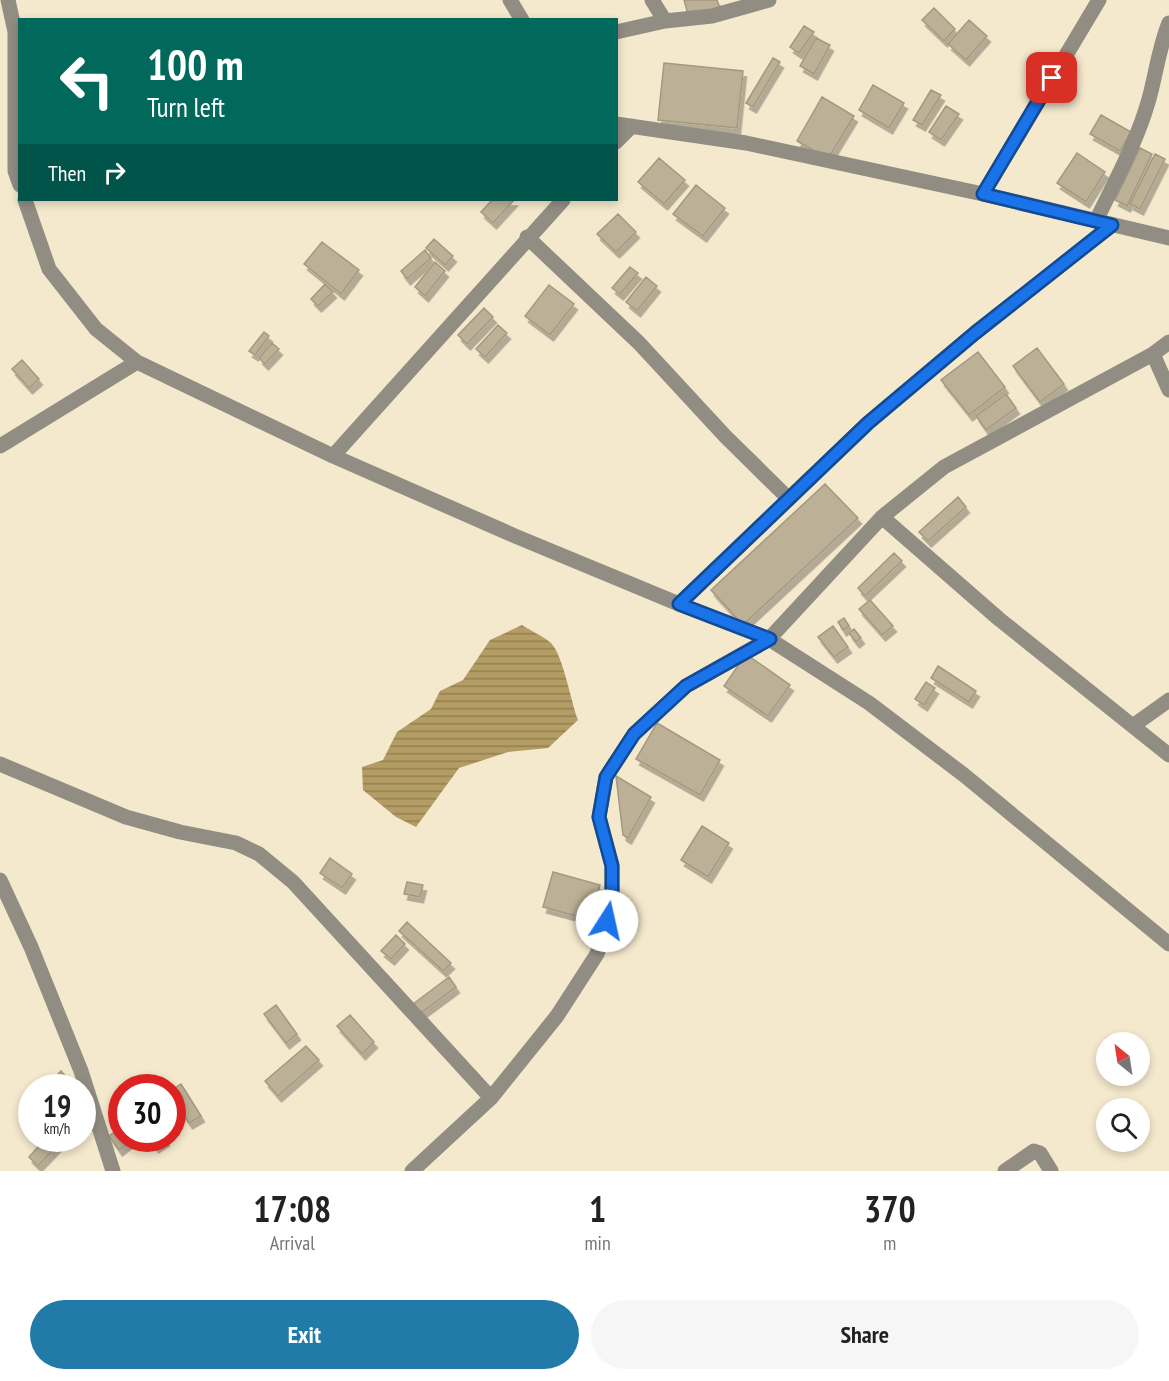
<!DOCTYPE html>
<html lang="en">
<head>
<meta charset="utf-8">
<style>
	:root { --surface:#fff; --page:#f6f6f6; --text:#222; --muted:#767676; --accent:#227aa9 }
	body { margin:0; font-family:"PT Sans Narrow",sans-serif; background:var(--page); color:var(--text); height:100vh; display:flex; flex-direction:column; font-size:22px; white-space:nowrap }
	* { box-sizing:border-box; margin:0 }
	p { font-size:20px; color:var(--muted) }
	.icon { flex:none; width:33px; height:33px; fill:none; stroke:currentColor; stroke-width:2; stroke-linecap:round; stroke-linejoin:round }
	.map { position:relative; height:1171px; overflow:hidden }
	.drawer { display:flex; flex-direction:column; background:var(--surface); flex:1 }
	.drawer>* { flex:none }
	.top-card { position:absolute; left:18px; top:18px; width:600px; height:183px; border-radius:0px; box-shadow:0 3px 9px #0003; background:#00695c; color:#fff; overflow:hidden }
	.needle { width:39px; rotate:330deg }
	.tools { position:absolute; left:1096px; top:1032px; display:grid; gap:12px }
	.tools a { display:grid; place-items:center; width:54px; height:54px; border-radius:50%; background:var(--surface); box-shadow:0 3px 9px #0003; font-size:30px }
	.speed { position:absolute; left:18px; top:1074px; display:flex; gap:12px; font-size:30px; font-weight:700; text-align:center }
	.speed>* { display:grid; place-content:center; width:78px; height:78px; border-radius:50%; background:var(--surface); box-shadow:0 3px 9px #0003; line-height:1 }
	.speed small { font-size:15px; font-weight:400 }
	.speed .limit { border:9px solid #d22; background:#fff; color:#111 }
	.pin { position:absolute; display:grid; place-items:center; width:51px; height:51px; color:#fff; margin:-26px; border-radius:12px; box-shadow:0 3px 9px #0006 }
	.me { position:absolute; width:66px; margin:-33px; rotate:10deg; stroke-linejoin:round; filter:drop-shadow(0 0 4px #0008) }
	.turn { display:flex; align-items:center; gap:21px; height:126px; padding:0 30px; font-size:27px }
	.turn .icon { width:78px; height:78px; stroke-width:2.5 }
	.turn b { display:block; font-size:42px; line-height:51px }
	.then { display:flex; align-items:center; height:57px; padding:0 30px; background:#0003; gap:12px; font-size:22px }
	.eta { display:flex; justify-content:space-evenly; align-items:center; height:102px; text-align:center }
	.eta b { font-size:36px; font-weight:700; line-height:42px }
	.primary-button { display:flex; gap:12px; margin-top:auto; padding:12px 30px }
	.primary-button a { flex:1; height:69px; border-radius:36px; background:var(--accent); color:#fff; font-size:24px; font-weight:700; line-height:69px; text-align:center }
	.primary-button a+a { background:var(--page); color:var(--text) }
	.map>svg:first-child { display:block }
</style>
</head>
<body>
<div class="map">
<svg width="1169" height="1171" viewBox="0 0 1169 1171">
	<defs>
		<pattern id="water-rules" width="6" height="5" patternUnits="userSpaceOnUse" patternTransform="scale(1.5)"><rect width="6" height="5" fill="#b49c65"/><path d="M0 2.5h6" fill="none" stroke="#927f52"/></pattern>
		<filter id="shadow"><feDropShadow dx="3.5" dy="6" stdDeviation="0" flood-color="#0004"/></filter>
	</defs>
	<rect width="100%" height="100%" fill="#f4e8cd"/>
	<!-- water -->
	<path fill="url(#water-rules)" d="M522 625C531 631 543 636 551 643 563 655 571 702 578 720L548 748 508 752 459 768 416 827 396 817 363 790 362 767 383 760 397 732 431 709 440 691 463 680 490 640Z"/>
	<!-- building -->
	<path fill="#bcb197" stroke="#a49980" stroke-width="1.5" filter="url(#shadow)" d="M684 0H717L720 8 689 18Z
		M934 8 955 29 944 41 922 20Z
		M969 20 987 36 966 60 948 44Z
		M804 26 814 32 799 53 790 47Z
		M816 38 830 45 814 74 800 66Z
		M773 58 780 62 753 107 746 103Z
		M664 63 743 71 737 128 658 120Z
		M873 85 904 103 889 128 859 110Z
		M931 90 941 95 922 125 913 120Z
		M822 97 854 116 828 159 797 141Z
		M946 106 959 114 941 140 929 132Z
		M1101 115 1131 132 1120 151 1090 134Z
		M1140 148 1152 154 1127 206 1115 200Z
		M1077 153 1105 172 1086 202 1057 183Z
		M1155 154 1165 159 1140 209 1130 204Z
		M659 158 685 180 664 204 638 182Z
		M696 185 725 208 703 236 673 214Z
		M492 200H514L493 223 481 212Z
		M618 214 636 232 616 252 597 234Z
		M434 239 453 256 445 265 426 248Z
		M322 242 359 270 341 294 304 264Z
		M425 250 431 258 407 279 401 271Z
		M435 262 445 271 425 296 415 287Z
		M630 267 638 273 620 294 612 288Z
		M646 277 657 286 637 311 626 302Z
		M325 284 333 292 318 306 311 299Z
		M549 285 574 304 550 335 525 316Z
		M484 308 493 317 467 344 458 335Z
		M498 325 507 333 485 357 476 349Z
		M264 332 269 336 255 355 249 351Z
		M272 343 279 349 265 364 259 358Z
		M1037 348 1064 384 1040 402 1013 366Z
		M978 352 1005 387 969 415 941 380Z
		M22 360 39 379 29 388 12 369Z
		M1006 394 1016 408 986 430 976 416Z
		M825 484 858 518 743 625 711 590Z
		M958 497 966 507 928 541 919 532Z
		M894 553 902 561 865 596 858 588Z
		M870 600 893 626 882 635 859 609Z
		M844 618 849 626 843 630 838 622Z
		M833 626 848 647 834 657 818 637Z
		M854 629 861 638 856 642 849 633Z
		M746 654 790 685 768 716 724 686Z
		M938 666 976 691 969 702 931 678Z
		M926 682 935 688 924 705 915 699Z
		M657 723 720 760 700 795 636 759Z
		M616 776 651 797 628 838 623 835Z
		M702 826 729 843 708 877 681 860Z
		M330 858 352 874 342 888 320 873Z
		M553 872 600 885 591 920 543 907Z
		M407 882 423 885 420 897 404 894Z
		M407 922 451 963 443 971 399 931Z
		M396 935 405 944 391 959 381 951Z
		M449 977 456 987 421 1013 413 1004Z
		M276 1005 297 1034 286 1043 264 1014Z
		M350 1015 374 1042 362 1054 337 1026Z
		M306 1046 319 1060 278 1096 265 1081Z
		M61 1071 76 1088H43Z
		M181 1084 201 1116 189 1123 172 1097V1090Z
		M32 1099V1118L22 1108Z
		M122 1127V1138H134L119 1150 109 1136Z
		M46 1138H49L57 1146 38 1166 29 1157Z
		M150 1138H165L166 1140 155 1147Z"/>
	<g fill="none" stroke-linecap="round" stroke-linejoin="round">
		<!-- minor -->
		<path stroke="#928d82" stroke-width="15" d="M8 0 15 32V171L20 185
			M510 0 522 20
			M652 0 665 21
			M616 32 665 21 712 16 769 0
			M616 124 746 143 983 194 1169 238
			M616 142 632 126
			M983 194 1099 0
			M25 200 49 269 96 329 137 362 333 456 515 536 679 604 769 639 869 703 964 775 1169 944
			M1096 221C1115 181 1137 142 1149 99 1156 74 1159 47 1169 23
			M527 237 639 343 725 436 789 499
			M1153 354 1169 390
			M0 446 137 362
			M333 456 563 200
			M882 517 999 619 1169 755
			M679 604 868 423 975 333 1112 225
			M1134 725 1169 700
			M0 764 126 817 180 832 236 843 259 854 293 882 491 1098
			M0 880 31 947 81 1071 113 1171
			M412 1171 491 1098 557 1016 597 954 612 904V865L599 817 606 777 634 734 686 686 769 639 882 517 944 467 1153 354 1169 342
			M1005 1171 1034 1151 1040 1153 1051 1171"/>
	</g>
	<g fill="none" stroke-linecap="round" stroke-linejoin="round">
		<!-- route casing -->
		<g stroke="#114b97" stroke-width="15">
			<path id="route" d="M607 921 612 904V866L599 817 606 777 634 734 686 686 770 639 679 604 868 423 975 333 1112 225 983 194 1052 78"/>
		</g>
		<!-- route -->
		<use href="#route" stroke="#1a73e8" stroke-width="10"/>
	</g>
</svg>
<div class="tools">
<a><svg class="needle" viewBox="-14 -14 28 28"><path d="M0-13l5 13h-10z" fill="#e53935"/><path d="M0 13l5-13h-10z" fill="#767676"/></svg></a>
<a><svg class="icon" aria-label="search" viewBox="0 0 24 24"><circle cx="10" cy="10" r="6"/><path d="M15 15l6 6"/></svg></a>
</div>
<div class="speed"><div>19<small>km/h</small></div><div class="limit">30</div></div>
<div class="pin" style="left:1052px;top:78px;background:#d93025"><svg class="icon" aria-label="arrive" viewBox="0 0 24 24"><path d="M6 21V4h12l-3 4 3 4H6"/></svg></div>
<svg class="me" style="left:607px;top:921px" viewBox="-20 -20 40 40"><circle r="19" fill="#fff"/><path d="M0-13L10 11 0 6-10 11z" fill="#1a73e8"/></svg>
<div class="top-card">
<div class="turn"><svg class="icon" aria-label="left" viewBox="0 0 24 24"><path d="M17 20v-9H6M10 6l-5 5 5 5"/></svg><div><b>100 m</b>Turn left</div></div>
<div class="then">Then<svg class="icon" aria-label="right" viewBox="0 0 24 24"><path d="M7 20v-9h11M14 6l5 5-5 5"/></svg></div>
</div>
</div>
<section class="drawer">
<div class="eta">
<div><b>17:08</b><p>Arrival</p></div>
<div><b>1</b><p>min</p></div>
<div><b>370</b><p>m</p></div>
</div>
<div class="primary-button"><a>Exit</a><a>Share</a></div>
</section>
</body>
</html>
